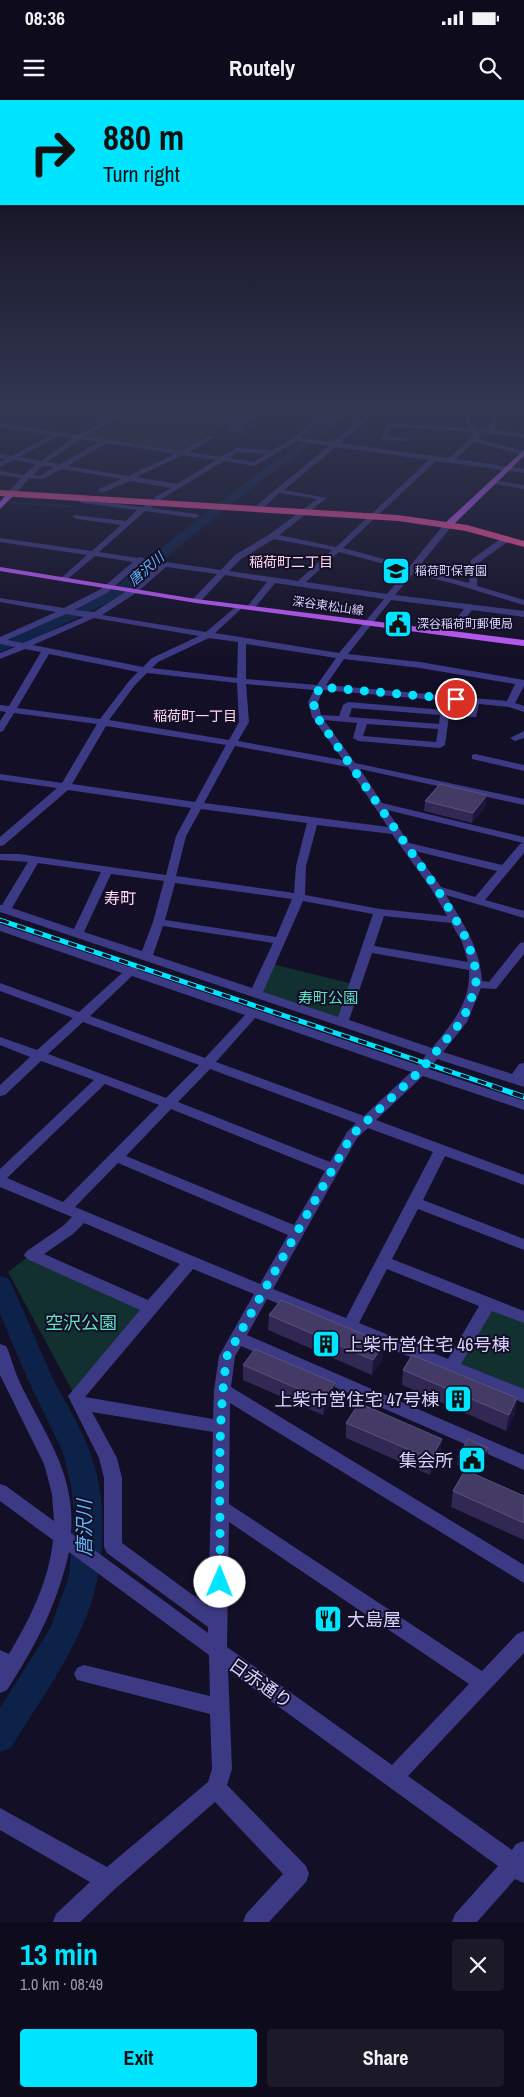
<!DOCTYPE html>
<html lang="en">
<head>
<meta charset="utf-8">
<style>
	:root { --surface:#0e0b1c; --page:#1c1929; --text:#f1f3f6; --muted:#9b9ba3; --line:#2e2b3b; --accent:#00e5ff }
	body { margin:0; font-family:"Archivo Narrow","Noto Sans JP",sans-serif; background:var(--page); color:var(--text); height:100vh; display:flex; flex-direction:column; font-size:19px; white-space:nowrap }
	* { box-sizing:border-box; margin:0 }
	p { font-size:16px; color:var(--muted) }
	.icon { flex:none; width:28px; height:28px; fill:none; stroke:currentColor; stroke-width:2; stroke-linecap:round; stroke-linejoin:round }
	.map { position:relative; height:1822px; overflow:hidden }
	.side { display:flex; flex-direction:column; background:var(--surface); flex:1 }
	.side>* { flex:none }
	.banner { position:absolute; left:0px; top:0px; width:525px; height:105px; box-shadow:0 2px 8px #0003,0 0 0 1px var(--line); background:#00e5ff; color:#111; overflow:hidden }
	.pin { position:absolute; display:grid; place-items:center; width:42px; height:42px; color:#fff; margin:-21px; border:2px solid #fff; border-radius:50%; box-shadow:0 1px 5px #0007 }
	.me { position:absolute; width:55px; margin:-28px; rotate:1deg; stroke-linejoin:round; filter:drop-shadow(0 0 4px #0008) }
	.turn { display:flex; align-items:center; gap:18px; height:105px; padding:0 20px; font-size:22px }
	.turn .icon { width:65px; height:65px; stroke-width:2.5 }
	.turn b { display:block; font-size:35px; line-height:42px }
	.round { display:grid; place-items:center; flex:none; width:52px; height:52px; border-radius:5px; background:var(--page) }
	.head { display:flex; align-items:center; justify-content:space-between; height:85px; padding:0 20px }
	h1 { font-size:30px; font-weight:700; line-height:38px; color:var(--accent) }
	.button { display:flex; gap:10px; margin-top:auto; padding:10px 20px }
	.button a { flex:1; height:58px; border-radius:5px; background:var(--accent); color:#111; font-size:20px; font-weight:700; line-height:58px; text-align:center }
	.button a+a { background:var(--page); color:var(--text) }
	.status { display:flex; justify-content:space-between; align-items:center; height:35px; padding:0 25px; background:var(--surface); direction:ltr }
	.status svg { height:14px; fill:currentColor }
	header { display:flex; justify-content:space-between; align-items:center; height:65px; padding:0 20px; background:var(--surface); font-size:22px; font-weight:700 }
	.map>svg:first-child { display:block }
</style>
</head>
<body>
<div class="status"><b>08:36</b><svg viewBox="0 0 49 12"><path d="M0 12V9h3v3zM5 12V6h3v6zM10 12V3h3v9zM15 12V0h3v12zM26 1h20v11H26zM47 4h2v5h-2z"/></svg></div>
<header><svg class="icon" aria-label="menu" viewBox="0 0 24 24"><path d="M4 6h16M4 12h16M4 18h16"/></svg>Routely<svg class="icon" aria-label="search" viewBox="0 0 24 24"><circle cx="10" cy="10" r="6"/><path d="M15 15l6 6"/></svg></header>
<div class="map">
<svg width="524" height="1822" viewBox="0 0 524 1822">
	<rect width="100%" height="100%" fill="#130f26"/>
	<!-- green -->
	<path fill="#12302f" d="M137 310H204L196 316 228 320 208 336 179 351 94 338 92 335Z
		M272 864 353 884 340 920 259 894Z
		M29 1156 147 1207 74 1294 8 1172Z
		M489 1203 524 1217V1296L451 1267Z"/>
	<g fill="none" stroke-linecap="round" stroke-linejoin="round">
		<!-- stream -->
		<path stroke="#0c2248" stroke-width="2" d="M12 403 71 406"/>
		<!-- river -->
		<path fill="#0c2248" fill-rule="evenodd" d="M341 310H352L315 339 292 360 274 371 183 443 125 494 38 537 0 552V543L115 488 175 437 266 367 284 356 307 335Z
			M0 1176 9 1179 12 1185C26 1216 39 1248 53 1279 65 1302 80 1325 89 1350 109 1398 106 1469 86 1517 68 1563 37 1605 11 1648L0 1652V1608L51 1527 69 1476 74 1412 71 1385 62 1350 27 1278 0 1214Z"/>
		<!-- minor -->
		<path fill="#3d3a85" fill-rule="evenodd" d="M125 310H132L86 336 181 351 211 335 214 337 213 338 189 352 221 357 237 348 273 350 295 337 326 310H332L301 338 333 342 372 310H379L340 343 449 358 473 336 472 332 391 327 388 337 406 338 408 339V341L382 340 386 325 389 323 469 328 465 322V315L432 312 405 313 403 310 466 312V310H472L471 322 476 328 489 329 492 310H498L495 330 524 334V338L479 332 480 334 478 339 524 351V355L474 342 456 359 524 369V373L436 361 343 448 410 466 445 423H451V427L416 470 469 483 471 460 503 437H509V441L478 463 477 486 524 500V505L451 483 413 474 395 495 524 511V517L472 510 461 524 458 525 454 522 464 509 391 500 348 554 420 562 524 580V586L515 603 524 606V612L509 607 479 604 476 617 449 616 445 645 440 648 358 641 353 638 357 623 324 620 355 663 524 699V705L360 669 382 703 524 737V753L485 800 524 811V818L446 795C463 823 480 847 482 881L489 882 520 843 524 842V854L496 889 481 888 467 922 443 952 512 974 519 964 524 963V987L437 959 429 969 524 1001V1010L423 976 376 1020 524 1075V1085L445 1056 423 1100 524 1139V1150L418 1109 392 1159 524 1211V1223L492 1211 461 1264 524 1289V1303L267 1199 247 1235 524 1355V1370L241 1246 235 1256 231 1287 524 1465V1483L230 1303 229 1404 482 1571 517 1534 524 1531V1553L408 1676 512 1750 516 1744 524 1741V1783L515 1779 477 1822H452L455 1814 498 1766 228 1570 232 1669 227 1685 306 1766 309 1774 306 1782 269 1822H243L246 1814 283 1774 215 1702 116 1788 80 1822H53L56 1814 90 1782 0 1730V1708L107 1767 208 1682 212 1669 210 1614 77 1580 74 1574 77 1568 84 1565 210 1596 209 1555 69 1452C58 1503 35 1547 7 1590L0 1593V1550L9 1554C30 1519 49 1481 53 1440L0 1401V1384L6 1386 54 1421 52 1394 44 1364 0 1275V1244L6 1246 8 1250C12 1261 15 1272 20 1283 44 1333 76 1374 71 1433L208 1533V1527L107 1453 104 1447V1378L99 1358 68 1296 140 1210 27 1159 24 1155 27 1151 63 1126 72 1117 0 1087V1069L94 980 41 961 5 995 0 996V985L30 957 0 945V937L37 950 73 918 0 891V883L79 912 122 873 0 831V824L129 867H136L138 870 418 965 426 955 0 812V805H2L28 762 0 760V754H19L166 775 176 736 191 708 68 690 4 745 0 746V737L57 688 0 680V674L62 683 97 624 14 613 3 631 0 632V621L6 612 0 611V605L9 606 41 552 25 549 0 559V553L15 547 0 544V537L56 512 0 502V498L64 508 101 489 133 462 95 456 64 482 60 480 61 478 87 455 0 442V438L92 451 121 425 77 419 73 417 74 415 126 421 137 410 82 403 78 401 79 399 142 407 150 403 154 405 151 408 196 414 200 416 196 418 145 411 99 452 138 458 141 457 145 459 221 470 235 455 270 434 317 399 279 393 264 407 257 405 329 346 296 341 255 366 224 361 158 401H155V397L171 388 130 381 102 393 98 391 99 389 121 379 62 369 43 379 29 378 15 395H9V391L21 378 0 375V371L24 375 36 364 14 360 0 367V362L6 359 0 358V354L12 356 51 335 0 327V323L78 335ZM58 336 73 338 41 361 19 357ZM81 339 99 342 60 364 47 362ZM106 343 175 354 128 376 68 366ZM336 347 429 360 336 447 279 435 327 398 284 390ZM238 352 267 354 254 362 229 358ZM183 355 216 360 177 384 136 377ZM43 366 54 367 40 376 33 375ZM274 439 332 450 298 481 229 471 241 459ZM339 452 407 470 387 494 306 482ZM141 463 158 466 130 489 94 512 74 510 107 493ZM166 467 217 474 193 499 192 501 196 503H199L225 475 267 482 246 508 250 510H253L275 483 384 499 339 553 215 533 241 509 242 507 238 505 206 532 102 515 136 493ZM66 514 84 517 23 543 7 540ZM94 518 199 536 152 558 143 567 33 545ZM209 538 238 542 237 578 152 568 158 562ZM246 544 336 558 317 585 246 579ZM49 554 138 572 129 581 100 619 17 608ZM344 559 420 568 515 584 507 601 326 585ZM147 573 237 583 239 622 229 640 109 620 135 585ZM246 584 314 590 308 602 312 617 343 660 238 641 249 622ZM323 590 470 603 469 612 348 602 343 605 339 616 321 615 318 602ZM352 608 440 615 439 624 349 617ZM367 624 438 629 436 642 363 636ZM106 626 226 645 195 702 72 684ZM235 646 348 667 388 727 204 703ZM201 709 307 723 296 766 294 793 176 776 186 736ZM387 710 523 743 520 744 502 765 409 743ZM317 725 392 734 432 790 447 816 380 809 305 795 306 766ZM415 751 497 771 475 797 441 787ZM38 763 101 772 74 829 12 808ZM111 774 164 781 153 822 142 851 84 832ZM175 783 292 799 276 837 165 820ZM303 801 373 814 338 917 263 892ZM384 816 451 823 462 842 468 862 374 846ZM163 826 273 843 252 888 153 855ZM372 853 469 870C471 902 452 924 432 948L349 920ZM132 876 245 915 205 958 90 916ZM255 918 411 972 364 1016 216 962ZM83 922 199 965 166 998 48 954ZM210 969 356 1023 347 1032 330 1062 178 1002ZM105 984 159 1005 63 1102 7 1078ZM171 1009 325 1071 294 1125 126 1056ZM368 1028 433 1052 346 1218 273 1189 357 1038ZM118 1063 288 1135 260 1184 75 1107ZM84 1123 180 1164 148 1200 44 1154 73 1134ZM193 1169 254 1194 219 1256 214 1290 213 1319 85 1297ZM387 1169 479 1206 448 1259 359 1223ZM92 1312 213 1332 208 1506 122 1443V1378L117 1358ZM229 1422 469 1584 392 1665 227 1547Z
			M492 380 524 385V389L490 383V381Z
			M524 631V638L515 641 510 638Z
			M475 654 524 665V671L472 659V655Z"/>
		<!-- major -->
		<path fill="#c25bff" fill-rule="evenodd" d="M524 350V356L451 427H445V423Z
			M9 391 16 393 0 409V402Z
			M0 467 196 499 524 540V546L196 503 0 471Z"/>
		<!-- highway -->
		<path fill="#ff4fa3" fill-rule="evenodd" d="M0 390 398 415 467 425 524 441V447L466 431 398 421 0 396Z"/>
		<!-- rail-far1 casing -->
		<g stroke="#00e5ff" stroke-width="5">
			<path id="rail-far1" d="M0 820 496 987"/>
		</g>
		<!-- rail casing -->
		<g stroke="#00e5ff" stroke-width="5.5">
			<path id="rail" d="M492 986 524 997"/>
		</g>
		<!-- rail-far1 -->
		<use href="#rail-far1" stroke="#130f26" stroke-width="3" stroke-dasharray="9" stroke-linecap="butt"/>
		<!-- rail -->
		<use href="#rail" stroke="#130f26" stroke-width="4" stroke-dasharray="11" stroke-linecap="butt"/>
	</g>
	<!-- wall -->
	<path fill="#312854" d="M210 310H271L243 333 228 331V323L237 316 228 315V314L210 312Z
		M425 701 486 705 472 723 424 711Z
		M269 1215 383 1258 372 1275 268 1230Z
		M243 1265 334 1298 323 1315 243 1280Z
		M403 1270 517 1298 515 1314 506 1331 402 1285Z
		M346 1323 442 1339 440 1354 430 1375 346 1338Z
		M488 1348 487 1356 476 1374 457 1365 458 1357Z
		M453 1391 524 1396V1440L451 1407Z"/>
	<!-- shaded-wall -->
	<path fill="#1d163a" d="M261 310H271L243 333 242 325Z
		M487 695 486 705 472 723 473 713Z
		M384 1243 383 1258 372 1275 373 1260Z
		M335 1283 334 1298 323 1315 324 1300Z
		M517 1298 515 1314 506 1331 509 1315Z
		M442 1339 440 1354 430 1375 431 1359Z
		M488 1348 487 1356 476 1374 478 1366Z"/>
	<!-- building -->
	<path fill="#433a66" stroke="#5a527e" d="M245 310H261L242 325 228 323Z
		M440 684 487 695 473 713 425 701Z
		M281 1200 384 1243 373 1260 269 1215Z
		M255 1249 335 1283 324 1300 243 1265Z
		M412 1255 517 1298 509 1315 403 1270Z
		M359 1303 442 1339 431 1359 346 1323Z
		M468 1339 488 1348 478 1366 458 1357Z
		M465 1370 524 1396V1423L453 1391Z"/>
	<!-- sky -->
	<linearGradient id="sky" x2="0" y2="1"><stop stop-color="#0a0815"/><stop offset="0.55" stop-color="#333752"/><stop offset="1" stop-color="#333752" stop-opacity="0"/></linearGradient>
	<rect width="524" height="565" fill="url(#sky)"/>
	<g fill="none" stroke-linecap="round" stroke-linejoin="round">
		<!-- route -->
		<path stroke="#00e5ff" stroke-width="9" stroke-dasharray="0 16.2" d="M220 1482C221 1407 216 1330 227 1256L352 1035 420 971 435 953 461 922 469 906 476 884 475 867 468 842 456 820 437 789 317 617 313 602 320 587 456 599"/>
	</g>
	<!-- icons -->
	<defs>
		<g id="school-square" transform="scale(1.4375)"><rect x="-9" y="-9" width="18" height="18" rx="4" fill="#00e5ff" stroke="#130f26"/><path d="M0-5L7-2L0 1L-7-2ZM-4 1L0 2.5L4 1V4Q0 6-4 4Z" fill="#111"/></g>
		<g id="civic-square" transform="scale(1.4375)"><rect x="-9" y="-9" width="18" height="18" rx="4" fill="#00e5ff" stroke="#130f26"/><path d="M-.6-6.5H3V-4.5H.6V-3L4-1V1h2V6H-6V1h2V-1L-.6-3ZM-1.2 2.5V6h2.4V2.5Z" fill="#111"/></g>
		<g id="building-square" transform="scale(1.4375)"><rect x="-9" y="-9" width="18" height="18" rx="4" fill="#00e5ff" stroke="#130f26"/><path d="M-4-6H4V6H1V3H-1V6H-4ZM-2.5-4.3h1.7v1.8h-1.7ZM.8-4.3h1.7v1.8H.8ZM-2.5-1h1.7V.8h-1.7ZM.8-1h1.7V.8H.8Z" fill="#111"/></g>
		<g id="restaurant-square" transform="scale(1.4375)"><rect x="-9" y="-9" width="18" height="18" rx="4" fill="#00e5ff" stroke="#130f26"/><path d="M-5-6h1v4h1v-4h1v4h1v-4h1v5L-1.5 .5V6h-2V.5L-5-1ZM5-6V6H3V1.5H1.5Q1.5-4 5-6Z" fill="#111"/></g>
	</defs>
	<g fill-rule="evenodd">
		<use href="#school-square" x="396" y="471"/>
		<use href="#civic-square" x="398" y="524"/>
		<use href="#building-square" x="326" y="1244"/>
		<use href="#building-square" x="458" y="1299"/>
		<use href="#civic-square" x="472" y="1360"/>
		<use href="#restaurant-square" x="328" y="1519"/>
	</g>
	<g text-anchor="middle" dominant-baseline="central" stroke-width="4" stroke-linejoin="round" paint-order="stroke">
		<!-- far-poi labels -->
		<g font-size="12" fill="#d9d4ff" stroke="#130f26" text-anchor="start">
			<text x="415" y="471">稲荷町保育園</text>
			<text x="417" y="524">深谷稲荷町郵便局</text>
		</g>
		<!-- far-street labels -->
		<g font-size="12" fill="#d9d4ff" stroke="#130f26">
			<text transform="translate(328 506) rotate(8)">深谷東松山線</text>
		</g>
		<!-- far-neighbourhood labels -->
		<g font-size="14" fill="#ffd6f0" stroke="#130f26">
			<text x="291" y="462">稲荷町二丁目</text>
			<text x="195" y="616">稲荷町一丁目</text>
		</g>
		<!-- far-water labels -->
		<g font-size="14" font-style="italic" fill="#62b6ff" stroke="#130f26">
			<text transform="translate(146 469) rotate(-41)">唐沢川</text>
		</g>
		<!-- park labels -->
		<g font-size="15" fill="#5fe0c0" stroke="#130f26">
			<text x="328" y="897">寿町公園</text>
		</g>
		<!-- neighbourhood labels -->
		<g font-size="16" fill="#ffd6f0" stroke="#130f26">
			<text x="120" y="798">寿町</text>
		</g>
		<!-- near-park labels -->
		<g font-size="18" fill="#5fe0c0" stroke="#130f26">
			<text x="81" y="1222">空沢公園</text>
		</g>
		<!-- near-poi labels -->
		<g font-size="18" fill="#d9d4ff" stroke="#130f26" text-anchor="start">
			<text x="345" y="1244">上柴市営住宅 46号棟</text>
			<text x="439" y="1299" text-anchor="end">上柴市営住宅 47号棟</text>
			<text x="453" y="1360" text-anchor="end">集会所</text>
			<text x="347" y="1519">大島屋</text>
		</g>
		<!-- near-street labels -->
		<g font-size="18" fill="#d9d4ff" stroke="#130f26">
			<text transform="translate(261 1583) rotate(35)">日赤通り</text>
		</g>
		<!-- near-water labels -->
		<g font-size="19" font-style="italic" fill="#62b6ff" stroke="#130f26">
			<text transform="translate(84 1428) rotate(-90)">唐沢川</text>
		</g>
	</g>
</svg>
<div class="pin" style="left:456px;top:599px;background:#d93025"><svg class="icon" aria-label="arrive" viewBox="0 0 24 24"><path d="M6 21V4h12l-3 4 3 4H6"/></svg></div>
<svg class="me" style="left:220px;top:1482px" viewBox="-20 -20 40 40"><circle r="19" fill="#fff"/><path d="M0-13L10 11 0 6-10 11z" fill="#00e5ff"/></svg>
<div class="banner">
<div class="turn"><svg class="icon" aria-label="right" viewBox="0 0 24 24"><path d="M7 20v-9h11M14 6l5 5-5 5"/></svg><div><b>880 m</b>Turn right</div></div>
</div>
</div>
<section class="side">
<div class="head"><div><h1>13 min</h1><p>1.0 km · 08:49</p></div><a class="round"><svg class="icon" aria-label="close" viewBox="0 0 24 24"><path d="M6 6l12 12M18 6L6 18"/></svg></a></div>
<div class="button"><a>Exit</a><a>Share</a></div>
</section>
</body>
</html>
